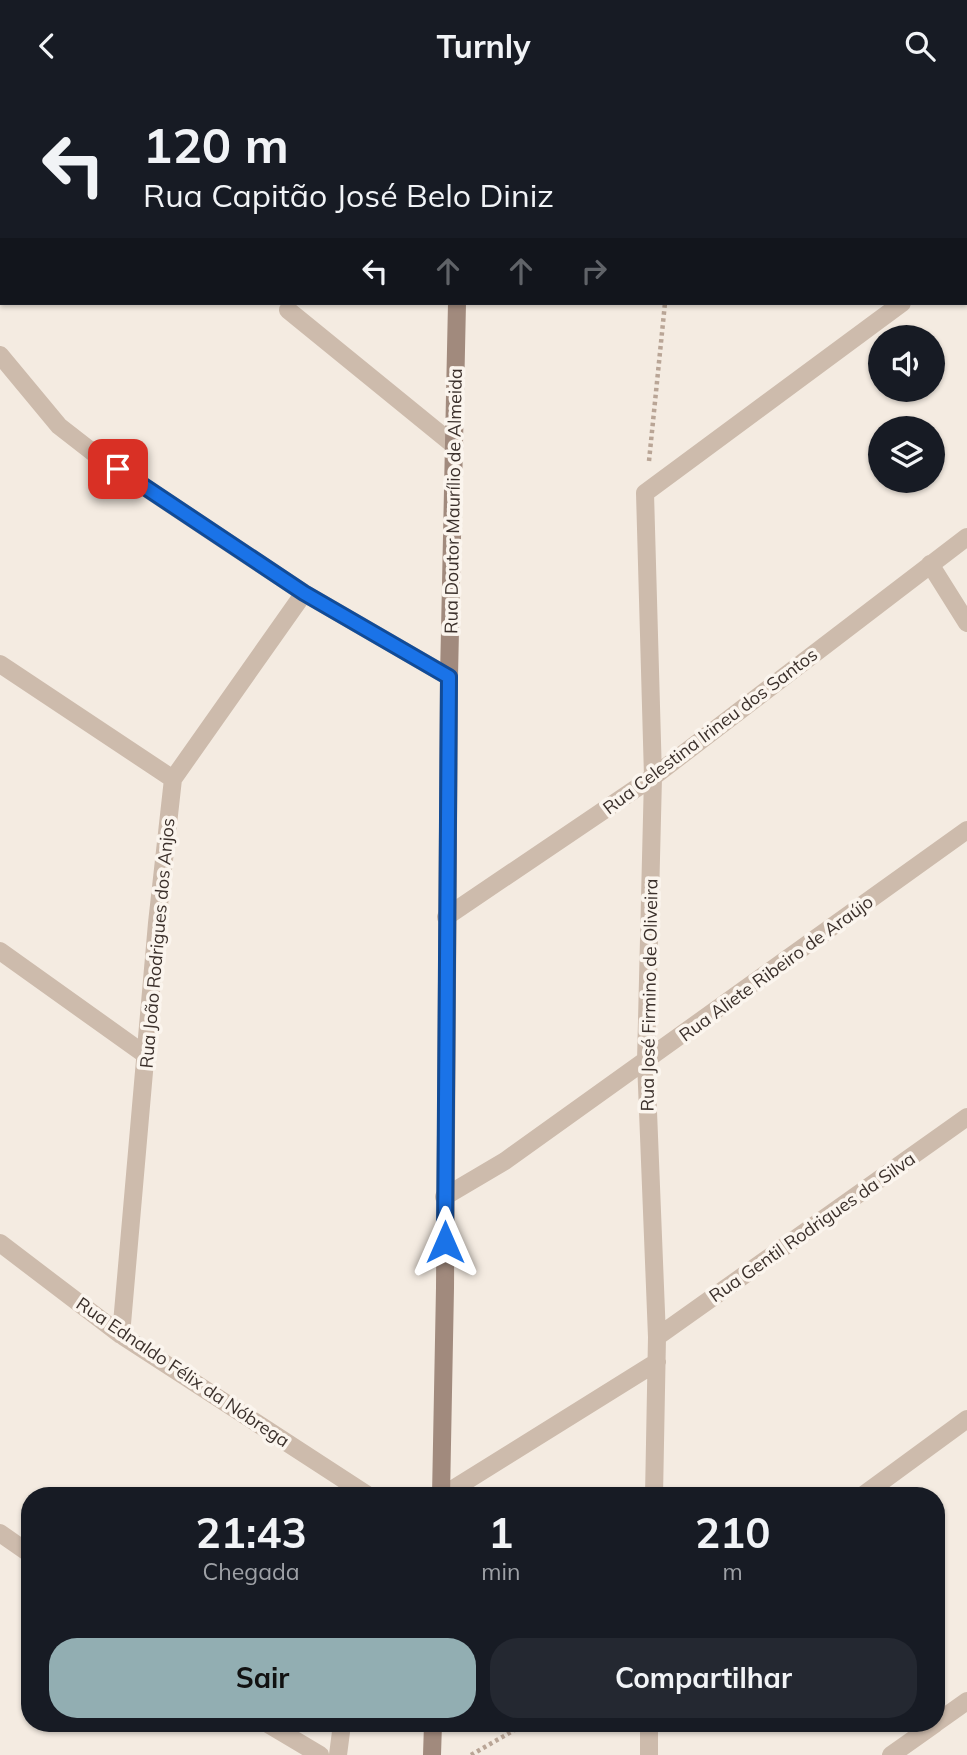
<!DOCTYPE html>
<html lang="pt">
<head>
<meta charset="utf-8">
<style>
	:root { --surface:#171b24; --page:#242831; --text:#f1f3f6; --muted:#9ea1a6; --accent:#92aeb2 }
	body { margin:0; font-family:Mulish,sans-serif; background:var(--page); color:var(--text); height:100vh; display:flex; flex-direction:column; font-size:26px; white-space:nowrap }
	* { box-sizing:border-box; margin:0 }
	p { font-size:23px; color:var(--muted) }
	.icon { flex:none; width:38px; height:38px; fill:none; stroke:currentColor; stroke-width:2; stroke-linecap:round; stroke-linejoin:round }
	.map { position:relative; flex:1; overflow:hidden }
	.sheet { position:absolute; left:21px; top:1396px; width:924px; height:245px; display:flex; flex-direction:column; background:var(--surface); border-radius:28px; box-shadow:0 2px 5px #0004 }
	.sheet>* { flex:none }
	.top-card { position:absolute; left:0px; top:0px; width:968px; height:214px; box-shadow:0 2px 5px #0004; background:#171b24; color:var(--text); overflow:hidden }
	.tools { position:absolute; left:868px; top:234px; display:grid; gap:14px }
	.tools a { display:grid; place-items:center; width:77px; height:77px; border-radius:50%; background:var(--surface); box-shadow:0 2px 5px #0004; font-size:35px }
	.pin { position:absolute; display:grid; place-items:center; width:60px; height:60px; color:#fff; margin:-30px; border-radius:14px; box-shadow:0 4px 10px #0006 }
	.me { position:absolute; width:77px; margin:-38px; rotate:0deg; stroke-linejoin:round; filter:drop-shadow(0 0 5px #0008) }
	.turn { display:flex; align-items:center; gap:24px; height:147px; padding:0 28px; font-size:32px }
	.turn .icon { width:91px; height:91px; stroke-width:2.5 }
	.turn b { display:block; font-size:49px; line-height:60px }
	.lanes { display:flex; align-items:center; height:66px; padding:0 28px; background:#0003; justify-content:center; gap:35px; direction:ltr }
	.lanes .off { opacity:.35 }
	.eta { display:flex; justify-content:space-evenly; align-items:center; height:119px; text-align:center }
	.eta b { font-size:42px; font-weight:700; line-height:49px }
	.cta { display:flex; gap:14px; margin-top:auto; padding:14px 28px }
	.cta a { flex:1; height:80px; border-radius:28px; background:var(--accent); color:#111; font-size:28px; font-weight:700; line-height:80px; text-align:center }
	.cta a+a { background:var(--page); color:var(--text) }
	header { display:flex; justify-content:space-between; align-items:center; height:91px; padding:0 28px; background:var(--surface); font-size:32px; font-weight:700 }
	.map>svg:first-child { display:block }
</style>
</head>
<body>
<header><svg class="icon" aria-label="back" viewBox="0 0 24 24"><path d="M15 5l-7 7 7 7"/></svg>Turnly<svg class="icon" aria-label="search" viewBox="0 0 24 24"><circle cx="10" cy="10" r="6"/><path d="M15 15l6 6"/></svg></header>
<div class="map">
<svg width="967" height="1664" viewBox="0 0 967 1664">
	<rect width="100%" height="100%" fill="#f4ebe1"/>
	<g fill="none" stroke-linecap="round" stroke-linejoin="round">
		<!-- path -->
		<path stroke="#b9a596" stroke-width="4.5" stroke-dasharray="3.5 3.5" stroke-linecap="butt" d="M687 2V0
			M649 370 665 212
			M471 1664 525 1633"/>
		<!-- street -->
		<path stroke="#cdbbac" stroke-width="18" d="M966 164 967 163
			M288 219 455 355
			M0 264 59 335 95 363 304 502 449 586
			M930 473 967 532
			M0 573 173 688
			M446 826 653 686 967 446
			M0 860 147 965
			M444 1106 505 1070 967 739
			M0 1152 121 1244 369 1405
			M121 1244 157 832 173 688 304 502
			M657 1246 967 1026
			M442 1405 657 1271
			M654 1405 657 1246 646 970 653 686 645 402 902 212
			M862 1405 967 1328
			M0 1442 30 1463
			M936 1632 967 1610
			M268 1633 320 1664
			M338 1664 342 1633
			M649 1664V1633
			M891 1664 935 1633"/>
		<!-- secondary -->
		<path stroke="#a18a7d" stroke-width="18" d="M458 2V0
			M441 1405 445 1197 449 586 457 212
			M432 1664 433 1633"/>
	</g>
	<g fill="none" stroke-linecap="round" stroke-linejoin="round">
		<!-- route casing -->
		<g stroke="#114b97" stroke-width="18">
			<path id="route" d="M118 378 304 502 449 586 445 1151"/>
		</g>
		<!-- route -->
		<use href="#route" stroke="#1a73e8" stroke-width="12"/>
	</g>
	<g text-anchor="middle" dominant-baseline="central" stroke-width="7" stroke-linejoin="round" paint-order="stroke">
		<!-- street labels -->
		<g font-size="18" fill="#3b302b" stroke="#fbf5ee">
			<text transform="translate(453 410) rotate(-89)">Rua Doutor Maurílio de Almeida</text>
			<text transform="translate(710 640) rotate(-37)">Rua Celestina Irineu dos Santos</text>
			<text transform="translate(157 852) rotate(-85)">Rua João Rodrigues dos Anjos</text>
			<text transform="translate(776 877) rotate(-36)">Rua Aliete Ribeiro de Araújo</text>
			<text transform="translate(649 904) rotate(-89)">Rua José Firmino de Oliveira</text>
			<text transform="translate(812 1136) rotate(-35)">Rua Gentil Rodrigues da Silva</text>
			<text transform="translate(183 1281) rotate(34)">Rua Ednaldo Félix da Nóbrega</text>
		</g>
	</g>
</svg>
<div class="tools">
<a><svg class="icon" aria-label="sound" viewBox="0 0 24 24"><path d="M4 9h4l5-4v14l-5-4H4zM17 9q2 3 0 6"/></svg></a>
<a><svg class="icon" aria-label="layers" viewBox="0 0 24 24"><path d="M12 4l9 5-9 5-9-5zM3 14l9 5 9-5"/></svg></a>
</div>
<div class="pin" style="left:118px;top:378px;background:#d93025"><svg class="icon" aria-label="arrive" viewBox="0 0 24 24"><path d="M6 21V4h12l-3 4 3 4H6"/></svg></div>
<svg class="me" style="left:445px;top:1151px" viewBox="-20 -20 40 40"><path d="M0-17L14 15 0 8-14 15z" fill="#1a73e8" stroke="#fff" stroke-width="4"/></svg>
<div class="top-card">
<div class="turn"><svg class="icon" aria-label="left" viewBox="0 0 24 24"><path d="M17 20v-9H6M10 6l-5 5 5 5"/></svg><div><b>120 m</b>Rua Capitão José Belo Diniz</div></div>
<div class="lanes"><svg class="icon" aria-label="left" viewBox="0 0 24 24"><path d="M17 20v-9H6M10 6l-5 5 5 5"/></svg><svg class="icon off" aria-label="ahead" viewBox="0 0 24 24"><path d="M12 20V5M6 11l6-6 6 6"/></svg><svg class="icon off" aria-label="ahead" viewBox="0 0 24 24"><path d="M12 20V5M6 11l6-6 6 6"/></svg><svg class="icon off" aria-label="right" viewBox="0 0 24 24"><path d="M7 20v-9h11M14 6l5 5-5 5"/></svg></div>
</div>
<section class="sheet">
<div class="eta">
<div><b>21:43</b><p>Chegada</p></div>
<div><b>1</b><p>min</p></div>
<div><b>210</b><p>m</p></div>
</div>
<div class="cta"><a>Sair</a><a>Compartilhar</a></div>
</section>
</div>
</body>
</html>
